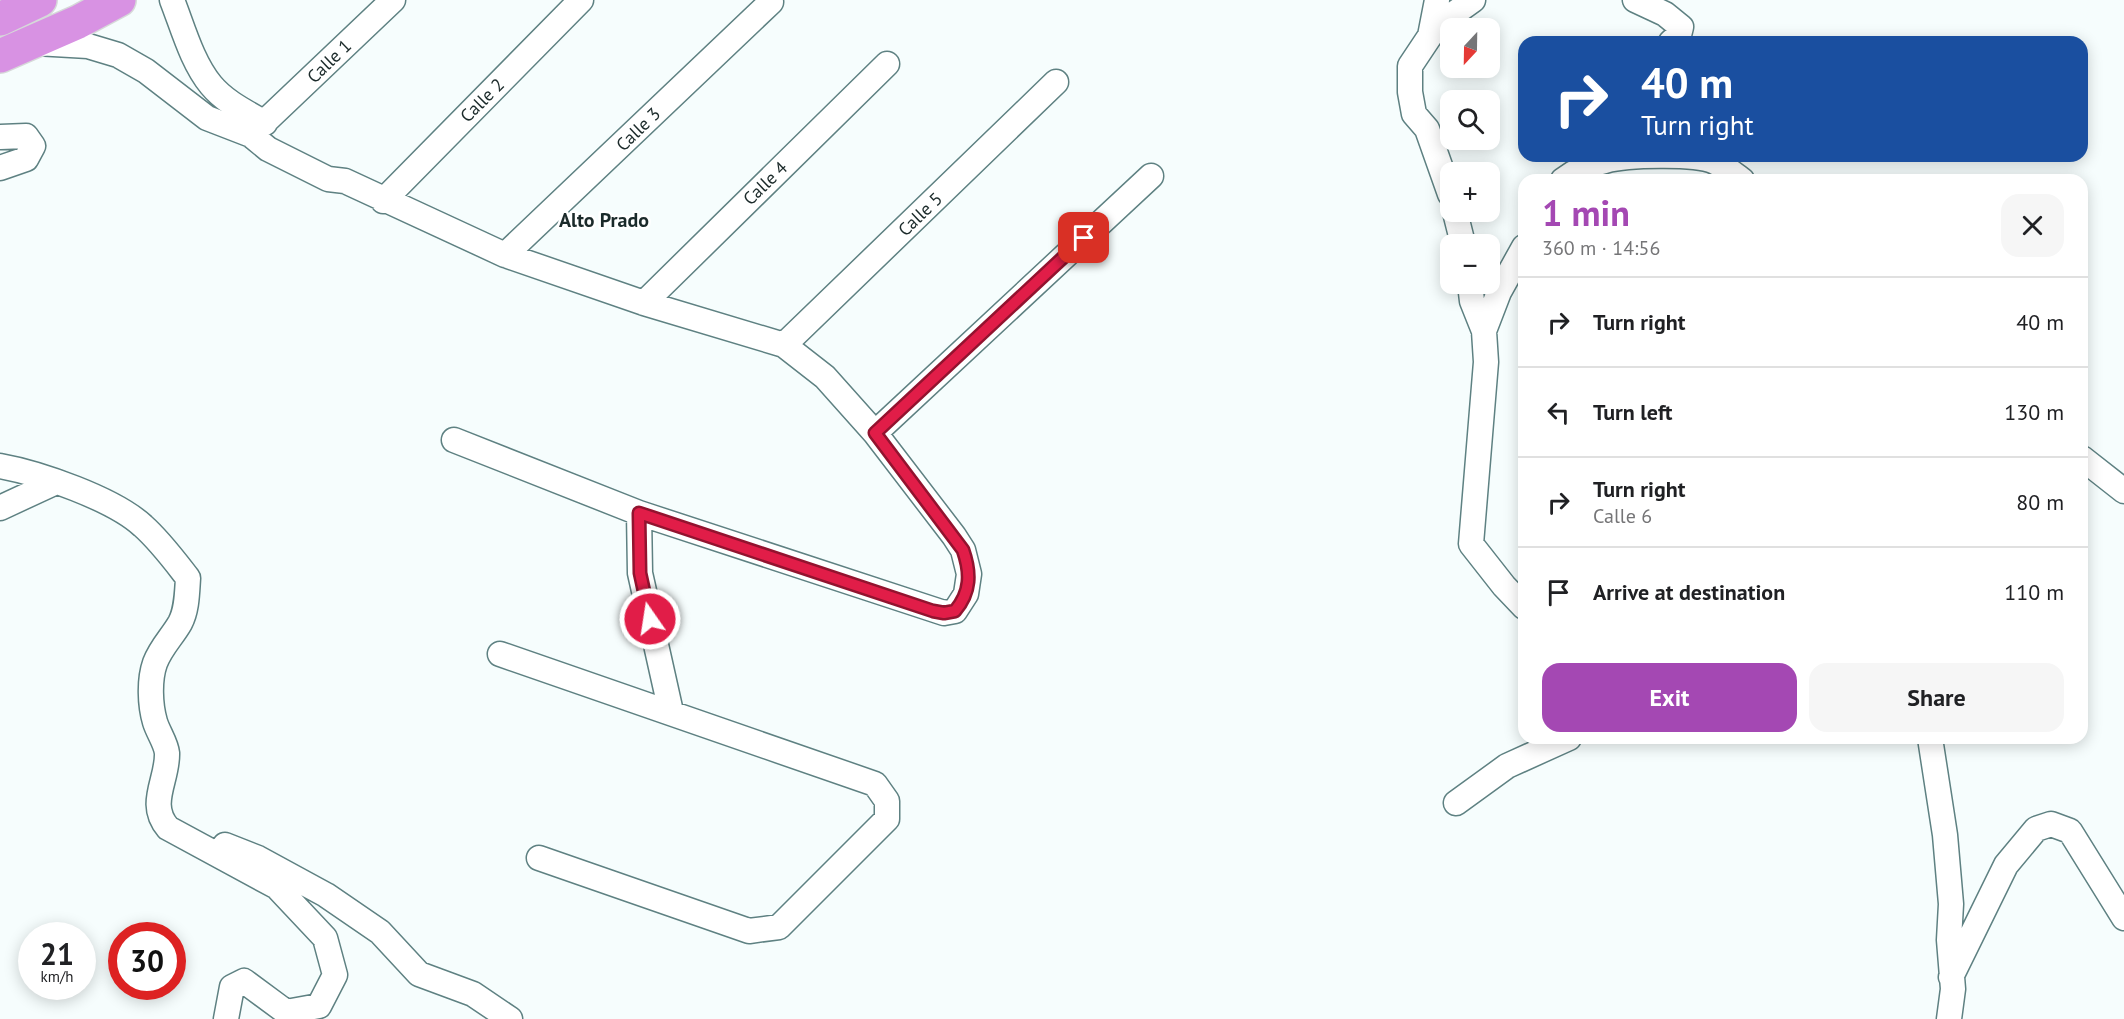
<!DOCTYPE html>
<html lang="en">
<head>
<meta charset="utf-8">
<style>
	:root { --surface:#fff; --page:#f6f6f6; --text:#202124; --muted:#757577; --line:#e0e0e0; --accent:#a448b3 }
	body { margin:0; font-family:"PT Sans",sans-serif; background:var(--page); color:var(--text); height:100vh; display:flex; flex-direction:column; font-size:22px; white-space:nowrap }
	* { box-sizing:border-box; margin:0 }
	p { font-size:20px; color:var(--muted) }
	.icon { flex:none; width:33px; height:33px; fill:none; stroke:currentColor; stroke-width:2; stroke-linecap:round; stroke-linejoin:round }
	.map { position:relative; flex:1; overflow:hidden }
	.sheet { position:absolute; left:1518px; top:174px; width:570px; height:570px; display:flex; flex-direction:column; background:var(--surface); border-radius:18px; box-shadow:0 3px 15px #0003 }
	.sheet>* { flex:none }
	.hud { position:absolute; left:1518px; top:36px; width:570px; height:126px; border-radius:18px; box-shadow:0 3px 15px #0003; background:#1a4fa0; color:#fff; overflow:hidden }
	.needle { width:39px; rotate:202deg }
	.tools { position:absolute; left:1440px; top:18px; display:grid; gap:12px }
	.tools a { display:grid; place-items:center; width:60px; height:60px; border-radius:12px; background:var(--surface); box-shadow:0 3px 15px #0003; font-size:30px }
	.speed { position:absolute; left:18px; top:922px; display:flex; gap:12px; font-size:30px; font-weight:700; text-align:center }
	.speed>* { display:grid; place-content:center; width:78px; height:78px; border-radius:50%; background:var(--surface); box-shadow:0 3px 15px #0003; line-height:1 }
	.speed small { font-size:15px; font-weight:400 }
	.speed .limit { border:9px solid #d22; background:#fff; color:#111 }
	.pin { position:absolute; display:grid; place-items:center; width:51px; height:51px; color:#fff; margin:-26px; border-radius:12px; box-shadow:0 3px 9px #0006 }
	.me { position:absolute; width:66px; margin:-33px; rotate:347deg; stroke-linejoin:round; filter:drop-shadow(0 0 4px #0008) }
	.turn { display:flex; align-items:center; gap:21px; height:126px; padding:0 24px; font-size:27px }
	.turn .icon { width:78px; height:78px; stroke-width:2.5 }
	.turn b { display:block; font-size:42px; line-height:51px }
	.round { display:grid; place-items:center; flex:none; width:63px; height:63px; border-radius:18px; background:var(--page) }
	.headline { display:flex; align-items:center; justify-content:space-between; height:102px; padding:0 24px }
	h1 { font-size:36px; font-weight:800; line-height:45px; color:var(--accent) }
	.primary-button { display:flex; gap:12px; margin-top:auto; padding:12px 24px }
	.primary-button a { flex:1; height:69px; border-radius:18px; background:var(--accent); color:#fff; font-size:24px; font-weight:800; line-height:69px; text-align:center }
	.primary-button a+a { background:var(--page); color:var(--text) }
	ul { padding:0; list-style:none }
	li { display:flex; align-items:center; gap:18px; height:90px; padding:0 24px; border-top:2px solid var(--line) }
	li div { flex:1 }
	li b { display:block; font-size:22px }
	li em { font-style:normal }
	.map>svg:first-child { display:block }
</style>
</head>
<body>
<div class="map">
<svg width="2124" height="1019" viewBox="0 0 2124 1019">
	<rect width="100%" height="100%" fill="#f6fdfd"/>
	<g fill="none" stroke-linecap="round" stroke-linejoin="round">
		<!-- minor casing -->
		<g stroke="#5e8182" stroke-width="27">
			<path id="minor" d="M172 0C183 28 192 62 211 85 225 102 246 112 265 123
				M1437 0 1430 36 1410 66V92L1414 114 1427 129 1450 194
				M1635 0 1665 14 1681 27 1679 35 1671 42
				M1432 26 1441 23 1473 0
				M36 43 88 46 118 55 146 71 207 118 251 135 268 149 328 179 345 181 505 255 644 303 784 345 825 377 875 433 954 536 963 550 969 574 966 594 955 611 944 613 639 513 640 573 671 712
				M251 135 393 0
				M0 137 26 136 33 146 26 159 0 168
				M1563 180C1575 171 1591 164 1605 161 1626 155 1696 153 1715 162 1724 166 1734 174 1742 180
				M383 201 581 0
				M1455 212 1463 244
				M505 255 771 2
				M1470 284 1472 301 1484 331 1486 362 1471 544 1504 586 1524 607
				M644 303 887 64
				M1484 331 1499 292 1524 247
				M784 345 1056 82
				M875 433 1151 176
				M454 440 639 513
				M2082 458 2124 491
				M0 466C39 473 114 499 143 526 160 541 174 560 188 578 187 593 187 610 180 623 172 637 161 647 155 663 149 680 150 705 155 722 158 732 166 743 167 753 168 780 147 804 168 828L277 887 325 938 335 975 319 1006 286 1012 244 981 232 987 226 1019
				M0 508 56 482
				M500 654 875 784 887 801V819L779 927 749 931 539 858
				M1930 738 1945 835 1951 904 1949 940 1953 989 1949 1019
				M1456 803 1507 766 1569 738
				M225 845 258 858 326 895 380 932 419 974 473 994 510 1019
				M1951 977 2006 865 2036 829 2051 824 2070 831 2124 918"/>
		</g>
		<!-- highway casing -->
		<g stroke="#d6d9d9" stroke-width="36">
			<path id="highway" d="M0 19 40 0
				M0 56 78 22 119 0"/>
		</g>
		<!-- minor -->
		<use href="#minor" stroke="#fff" stroke-width="24"/>
		<!-- highway -->
		<use href="#highway" stroke="#d892e3" stroke-width="33"/>
	</g>
	<g fill="none" stroke-linecap="round" stroke-linejoin="round">
		<!-- route casing -->
		<g stroke="#92132f" stroke-width="15">
			<path id="route" d="M650 619 640 573 639 513 933 611 944 613 955 611C971 592 971 573 963 550L875 433 1084 238"/>
		</g>
		<!-- route -->
		<use href="#route" stroke="#e11d48" stroke-width="10"/>
	</g>
	<g text-anchor="middle" dominant-baseline="central" stroke-width="5" stroke-linejoin="round" paint-order="stroke">
		<!-- street labels -->
		<g font-size="18" fill="#1b2a2a" stroke="#fff">
			<text transform="translate(329 61) rotate(-44)">Calle 1</text>
			<text transform="translate(482 100) rotate(-45)">Calle 2</text>
			<text transform="translate(638 129) rotate(-44)">Calle 3</text>
			<text transform="translate(765 183) rotate(-44)">Calle 4</text>
			<text transform="translate(920 214) rotate(-44)">Calle 5</text>
		</g>
		<!-- neighbourhood labels -->
		<g font-size="20" font-weight="bold" fill="#1b2a2a" stroke="#fff">
			<text x="604" y="220">Alto Prado</text>
		</g>
	</g>
</svg>
<div class="tools">
<a><svg class="needle" viewBox="-14 -14 28 28"><path d="M0-13l5 13h-10z" fill="#e53935"/><path d="M0 13l5-13h-10z" fill="#757577"/></svg></a>
<a><svg class="icon" aria-label="search" viewBox="0 0 24 24"><circle cx="10" cy="10" r="6"/><path d="M15 15l6 6"/></svg></a>
<a>+</a>
<a>−</a>
</div>
<div class="speed"><div>21<small>km/h</small></div><div class="limit">30</div></div>
<div class="pin" style="left:1084px;top:238px;background:#d93025"><svg class="icon" aria-label="arrive" viewBox="0 0 24 24"><path d="M6 21V4h12l-3 4 3 4H6"/></svg></div>
<svg class="me" style="left:650px;top:619px" viewBox="-20 -20 40 40"><circle r="17" fill="#e11d48" stroke="#fff" stroke-width="3"/><path d="M0-11L8 9 0 5-8 9z" fill="#fff"/></svg>
<div class="hud">
<div class="turn"><svg class="icon" aria-label="right" viewBox="0 0 24 24"><path d="M7 20v-9h11M14 6l5 5-5 5"/></svg><div><b>40 m</b>Turn right</div></div>
</div>
<section class="sheet">
<div class="headline"><div><h1>1 min</h1><p>360 m · 14:56</p></div><a class="round"><svg class="icon" aria-label="close" viewBox="0 0 24 24"><path d="M6 6l12 12M18 6L6 18"/></svg></a></div>
<ul>
<li><svg class="icon" aria-label="right" viewBox="0 0 24 24"><path d="M7 20v-9h11M14 6l5 5-5 5"/></svg><div><b>Turn right</b></div><em>40 m</em></li>
<li><svg class="icon" aria-label="left" viewBox="0 0 24 24"><path d="M17 20v-9H6M10 6l-5 5 5 5"/></svg><div><b>Turn left</b></div><em>130 m</em></li>
<li><svg class="icon" aria-label="right" viewBox="0 0 24 24"><path d="M7 20v-9h11M14 6l5 5-5 5"/></svg><div><b>Turn right</b><p>Calle 6</p></div><em>80 m</em></li>
<li><svg class="icon" aria-label="arrive" viewBox="0 0 24 24"><path d="M6 21V4h12l-3 4 3 4H6"/></svg><div><b>Arrive at destination</b></div><em>110 m</em></li>
</ul>
<div class="primary-button"><a>Exit</a><a>Share</a></div>
</section>
</div>
</body>
</html>
